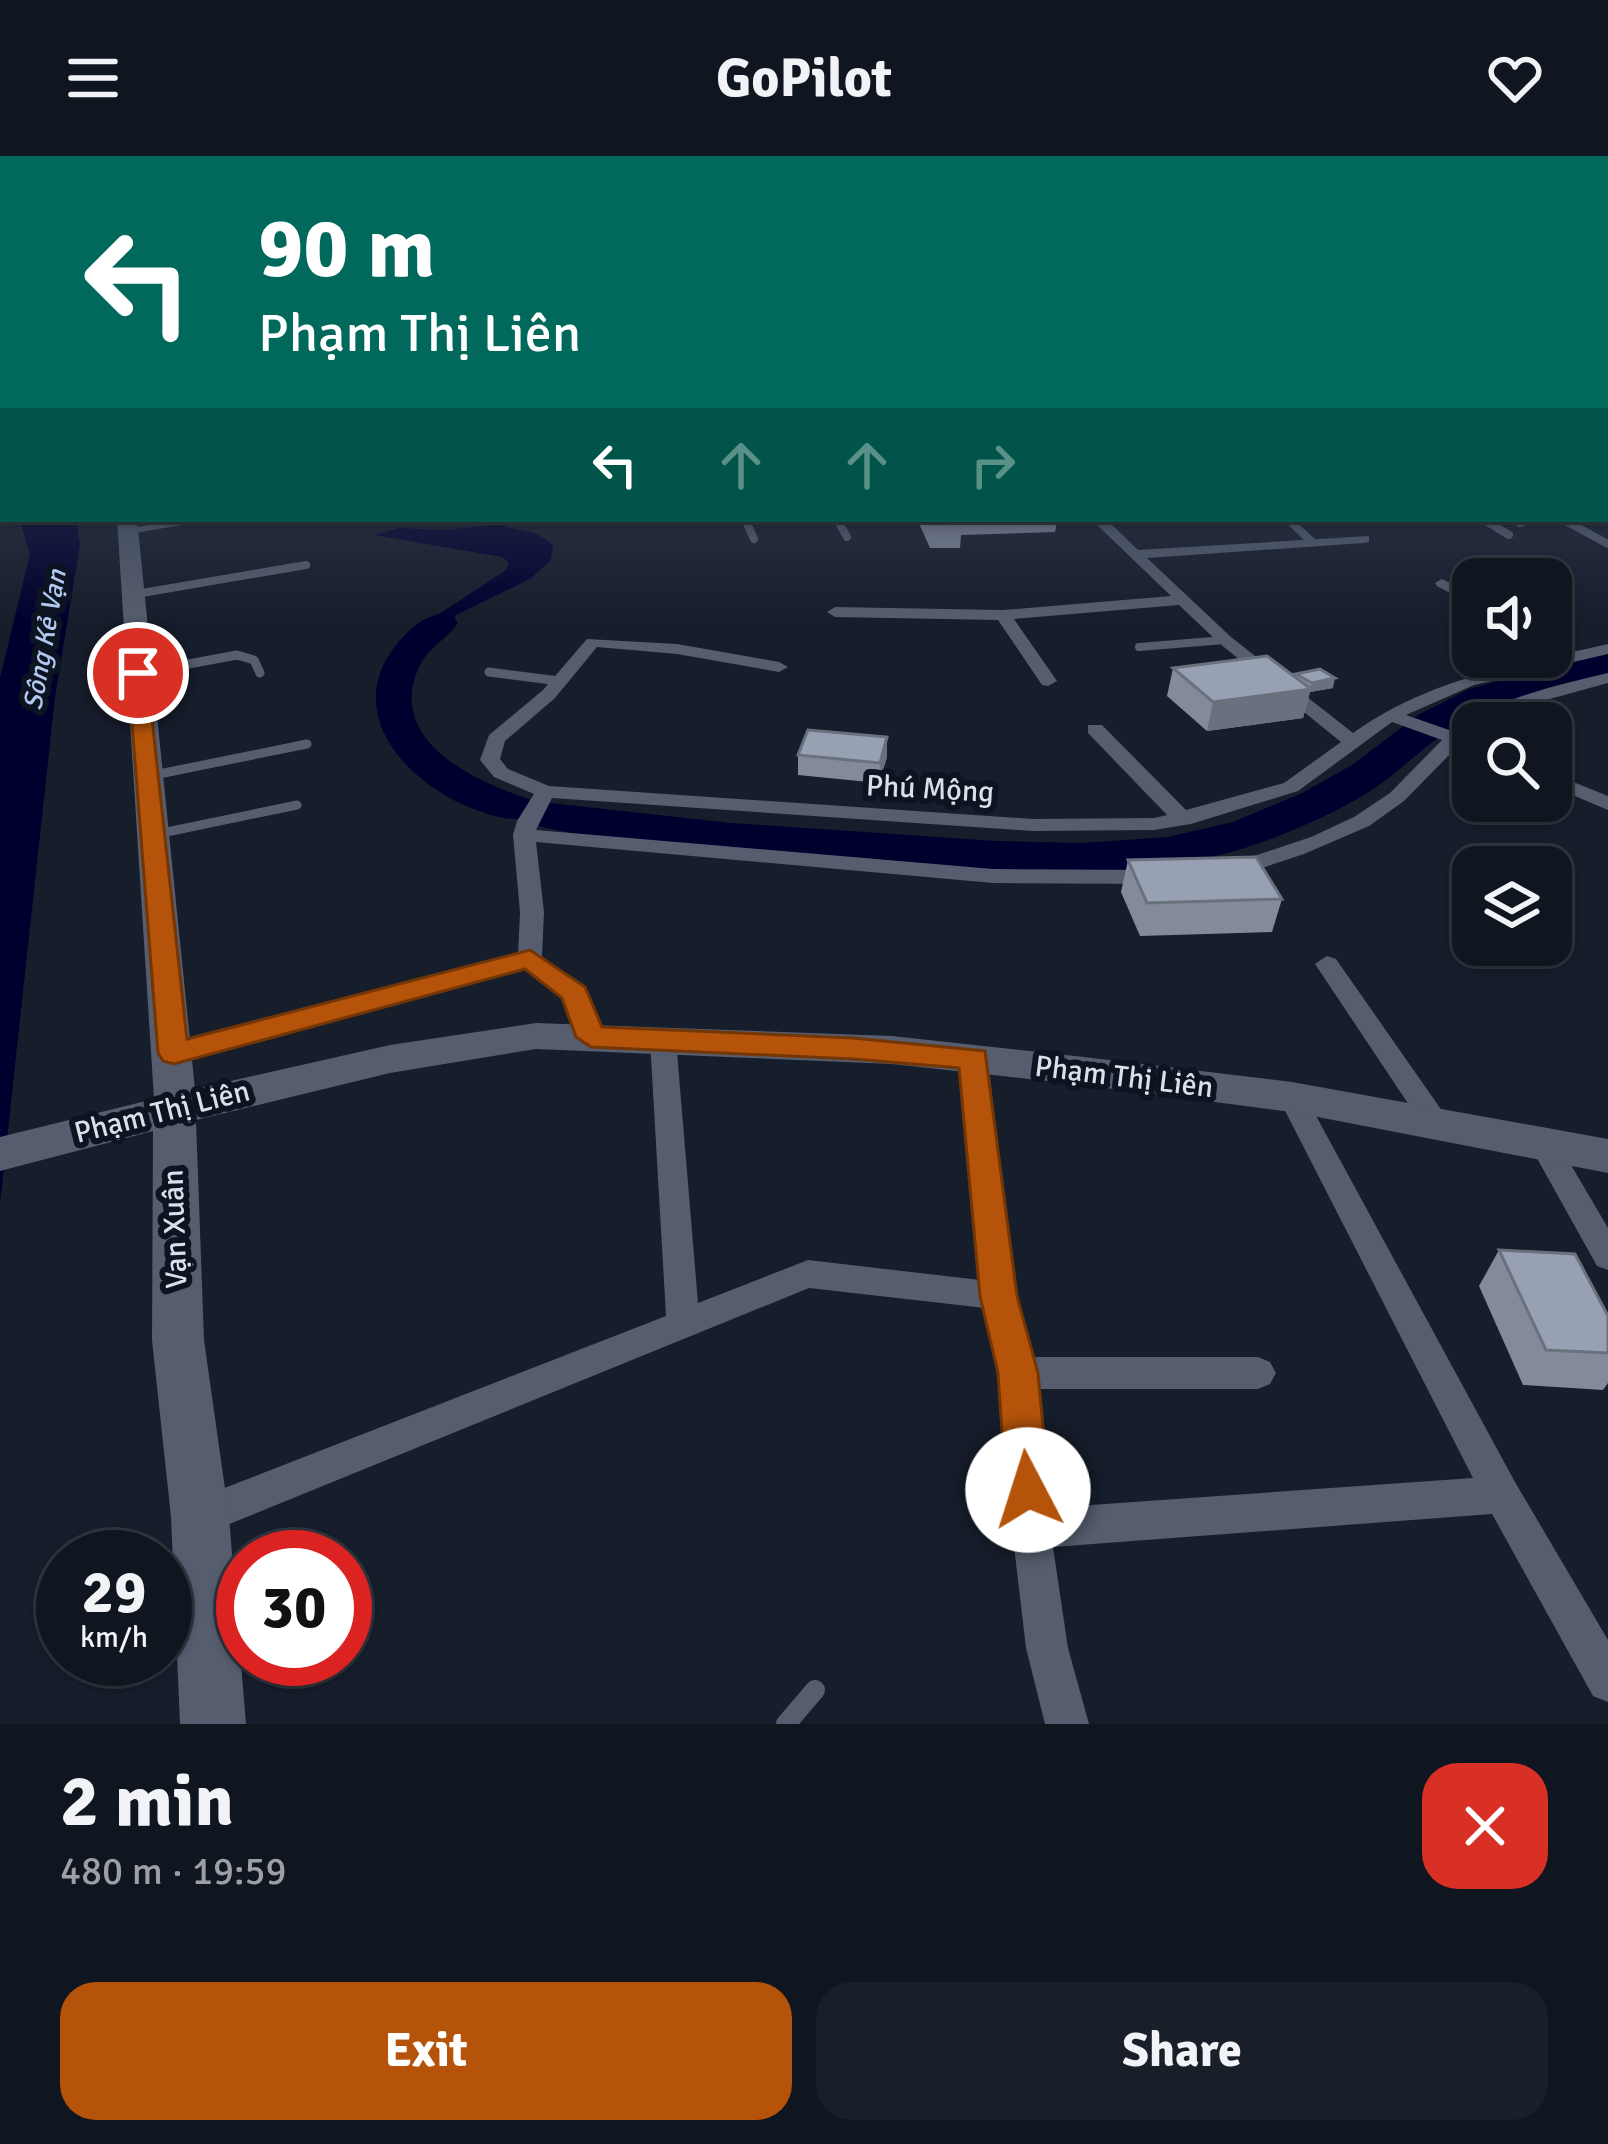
<!DOCTYPE html>
<html lang="en">
<head>
<meta charset="utf-8">
<style>
	:root { --surface:#101620; --page:#191f29; --text:#f1f3f6; --muted:#9c9fa5; --line:#30353e; --accent:#b45309 }
	body { margin:0; font-family:Signika,sans-serif; background:var(--page); color:var(--text); height:100vh; display:flex; flex-direction:column; font-size:45px; white-space:nowrap }
	* { box-sizing:border-box; margin:0 }
	p { font-size:39px; color:var(--muted) }
	.icon { flex:none; width:66px; height:66px; fill:none; stroke:currentColor; stroke-width:2; stroke-linecap:round; stroke-linejoin:round }
	.map { position:relative; height:1568px; overflow:hidden }
	.drawer { display:flex; flex-direction:column; background:var(--surface); flex:1 }
	.drawer>* { flex:none }
	.top-card { position:absolute; left:0px; top:0px; width:1608px; height:366px; box-shadow:0 3px 9px #0004,0 0 0 3px var(--line); background:#00695c; color:#fff; overflow:hidden }
	.tools { position:absolute; left:1452px; top:402px; display:grid; gap:24px }
	.tools a { display:grid; place-items:center; width:120px; height:120px; border-radius:24px; background:var(--surface); box-shadow:0 3px 9px #0004,0 0 0 3px var(--line); font-size:60px }
	.speed { position:absolute; left:36px; top:1374px; display:flex; gap:24px; font-size:60px; font-weight:700; text-align:center }
	.speed>* { display:grid; place-content:center; width:156px; height:156px; border-radius:50%; background:var(--surface); box-shadow:0 3px 9px #0004,0 0 0 3px var(--line); line-height:1 }
	.speed small { font-size:30px; font-weight:400 }
	.speed .limit { border:18px solid #d22; background:#fff; color:#111 }
	.pin { position:absolute; display:grid; place-items:center; width:102px; height:102px; color:#fff; margin:-51px; border:6px solid #fff; border-radius:50%; box-shadow:0 3px 12px #0007 }
	.me { position:absolute; width:132px; margin:-66px; rotate:355deg; stroke-linejoin:round; filter:drop-shadow(0 0 9px #0008) }
	.turn { display:flex; align-items:center; gap:42px; height:252px; padding:0 60px; font-size:54px }
	.turn .icon { width:156px; height:156px; stroke-width:2.5 }
	.turn b { display:block; font-size:84px; line-height:102px }
	.lanes { display:flex; align-items:center; height:114px; padding:0 60px; background:#0003; justify-content:center; gap:60px; direction:ltr }
	.lanes .off { opacity:.35 }
	.round { display:grid; place-items:center; flex:none; width:126px; height:126px; border-radius:36px; background:var(--page) }
	.summary { display:flex; align-items:center; justify-content:space-between; height:204px; padding:0 60px }
	h1 { font-size:72px; font-weight:800; line-height:90px }
	.primary-button { display:flex; gap:24px; margin-top:auto; padding:24px 60px }
	.primary-button a { flex:1; height:138px; border-radius:36px; background:var(--accent); color:#fff; font-size:48px; font-weight:800; line-height:138px; text-align:center }
	.primary-button a+a { background:var(--page); color:var(--text) }
	header { display:flex; justify-content:space-between; align-items:center; height:156px; padding:0 60px; background:var(--surface); font-size:54px; font-weight:800 }
	.map>svg:first-child { display:block }
</style>
</head>
<body>
<header><svg class="icon" aria-label="menu" viewBox="0 0 24 24"><path d="M4 6h16M4 12h16M4 18h16"/></svg>GoPilot<svg class="icon" aria-label="heart" viewBox="0 0 24 24"><path d="M12 20l-8-8c-3-5 5-10 8-4 3-6 11-1 8 4z"/></svg></header>
<div class="map">
<svg width="1608" height="1568" viewBox="0 0 1608 1568">
	<rect width="100%" height="100%" fill="#161d2b"/>
	<!-- water -->
	<path fill="#00002e" d="M19 363H76L80 389 55 541 0 1048V522L30 398Z
		M498 369 538 378 553 389 551 404 530 423 456 459 436 485 396 515 392 502 427 466 506 414 509 407 502 401 373 379 399 372 444 374Z"/>
	<g fill="none" stroke-linecap="round" stroke-linejoin="round">
		<!-- river -->
		<path fill="#00002e" fill-rule="evenodd" d="M441 457 453 460 458 467C447 483 429 491 420 509 384 583 473 625 529 643L534 651 550 647 731 667 996 685 1082 687 1168 681 1233 666 1302 637 1352 609 1418 559 1469 533 1608 495V517C1554 529 1501 542 1454 571 1428 587 1406 609 1382 627 1350 650 1313 666 1276 681 1128 740 952 712 797 700 711 693 619 690 534 669L529 661C509 666 493 660 474 653 409 629 341 558 396 489 408 474 422 462 441 457Z"/>
		<!-- lane-far3 -->
		<path stroke="#555d6e" stroke-width="8" d="M745 363 754 383
			M837 363 847 381
			M1288 363 1312 386
			M1483 363 1509 379
			M1562 363 1608 388
			M1520 367 1536 363
			M136 438 306 409
			M1139 491 1225 484
			M234 500H239"/>
		<!-- lane-far2 -->
		<path stroke="#555d6e" stroke-width="9" d="M489 516 559 525
			M140 517 237 499 254 504 260 517
			M149 620 307 588
			M157 678 297 649"/>
		<!-- lane-far1 -->
		<path stroke="#555d6e" stroke-width="12" d="M157 678 165 676"/>
		<!-- lane -->
		<path stroke="#555d6e" stroke-width="20" d="M786 1568 815 1534"/>
		<!-- street -->
		<path fill="#555d6e" fill-rule="evenodd" d="M1605 316 1608 317V325L1605 324Z
			M180 363H217L129 378 122 374Z
			M401 363H462L455 367H408Z
			M1091 363H1106L1138 394 1369 380V386L1364 387 1147 402 1231 481 1353 577C1429 522 1519 508 1608 488V498L1474 529 1406 559 1452 575C1497 542 1555 530 1608 517V527L1546 544 1491 567H1473V578L1468 581 1473 583V595L1458 590 1404 645 1369 670 1304 698 1232 722 1221 715 1224 710 1311 681 1354 661 1390 637 1442 584 1392 566 1298 635 1191 668 1154 674 1033 675 552 642 536 674 993 713 1156 714 1167 721 1156 728 993 727 536 686 544 756 542 800 583 832 604 881 600 887H582L563 842 526 812 174 906 164 904 161 897 164 890 174 888 518 798 520 756 513 679 517 665 534 638 494 621 480 604 489 579 543 534 587 483 677 488 779 506 788 511 779 516 677 498 597 491 555 542 505 585 500 603 508 613 549 630 1033 663 1154 662 1167 659 1088 577V569H1102L1186 654 1284 627 1341 586 1219 487 1179 449 1014 463 1057 525 1048 530 1042 529 998 464 835 461 827 456 835 451 1003 454 1171 440Z
			M1442 423 1473 438V449L1437 430 1435 427Z
			M1551 617 1608 640V654L1551 630Z
			M1327 800 1336 803 1445 959 1449 966 1445 973 1435 977 1425 973 1315 808Z
			M663 875 672 878 676 884 698 1147 808 1104 980 1124 960 903 964 896H984L988 903 1015 1140 1031 1201H1258L1270 1206 1276 1217 1270 1228 1258 1233H1037L1048 1352 1473 1322 1278 941 1282 934H1302L1515 1326 1608 1484V1546L1593 1540 1492 1358 1053 1391 1068 1492 1089 1568H1045L1026 1492 1012 1373 1000 1217 985 1152 809 1132 200 1380 186 1375 181 1361 186 1347 666 1160 650 884 654 878Z
			M1544 977 1554 980 1608 1072V1114L1597 1110 1529 988 1534 980Z"/>
		<!-- secondary -->
		<path fill="#555d6e" fill-rule="evenodd" d="M3 246V256L0 257V247Z
			M117 363H137L195 933 390 889 536 867 892 880 1084 901 1292 926 1608 983V1017L1292 956 1084 929 892 908 536 893 390 917 196 964 204 1184 229 1361 246 1568H180L171 1361 152 1184 153 975 0 1015V981L154 943Z"/>
	</g>
	<!-- wall -->
	<path fill="#838a9b" d="M917 363H1076V365L1057 366 1055 376 961 379 960 392H930Z
		M1173 512 1295 522 1296 518 1333 532 1310 536 1303 562 1207 575 1167 540Z
		M887 581V601L879 627 798 619V599Z
		M1128 704 1282 743 1272 776 1140 780 1121 736Z
		M1499 1094 1608 1160V1227L1603 1234 1523 1229 1479 1130Z"/>
	<!-- shaded-wall -->
	<path fill="#6a717e" d="M1335 522 1333 532 1310 536 1303 562 1207 575 1213 546 1310 533 1312 527Z
		M887 581V601L879 627 880 607Z"/>
	<!-- building -->
	<path fill="#98a1b4" stroke="#6a717e" stroke-width="3" d="M929 363H959L962 367 931 368Z
		M1267 500 1311 533 1213 546 1173 512Z
		M1320 513 1335 522 1312 527 1296 518Z
		M808 574 887 581 880 607 798 599Z
		M1256 701 1282 743 1147 747 1128 704Z
		M1499 1094 1575 1098 1608 1160V1197L1546 1194Z"/>
	<!-- sky -->
	<linearGradient id="sky" x2="0" y2="1"><stop stop-color="#0c1018"/><stop offset="0.53" stop-color="#364055"/><stop offset="1" stop-color="#364055" stop-opacity="0"/></linearGradient>
	<rect width="1608" height="466" fill="url(#sky)"/>
	<!-- route -->
	<path fill="#b45309" stroke="#753606" stroke-width="3" d="M138 511 147 517 187 883 530 794 585 831 602 871 853 882 985 895 1017 1140 1038 1217 1049 1334 1043 1349 1028 1355 1012 1349 1006 1334 998 1217 980 1140 959 912 853 903 591 891 576 881 562 842 525 813 174 908 163 905 158 897 128 517Z"/>
	<g text-anchor="middle" dominant-baseline="central" stroke-width="12" stroke-linejoin="round" paint-order="stroke">
		<!-- far-water labels -->
		<g font-size="27" font-style="italic" fill="#b2c7f0" stroke="#0d1421">
			<text transform="translate(45 484) rotate(-80)">Sông Kẻ Vạn</text>
		</g>
		<!-- street labels -->
		<g font-size="30" fill="#dadfe9" stroke="#0d1421">
			<text transform="translate(930 633) rotate(3)">Phú Mộng</text>
			<text transform="translate(1124 921) rotate(7)">Phạm Thị Liên</text>
			<text transform="translate(162 956) rotate(-14)">Phạm Thị Liên</text>
			<text transform="translate(175 1073) rotate(-92)">Vạn Xuân</text>
		</g>
	</g>
</svg>
<div class="tools">
<a><svg class="icon" aria-label="sound" viewBox="0 0 24 24"><path d="M4 9h4l5-4v14l-5-4H4zM17 9q2 3 0 6"/></svg></a>
<a><svg class="icon" aria-label="search" viewBox="0 0 24 24"><circle cx="10" cy="10" r="6"/><path d="M15 15l6 6"/></svg></a>
<a><svg class="icon" aria-label="layers" viewBox="0 0 24 24"><path d="M12 4l9 5-9 5-9-5zM3 14l9 5 9-5"/></svg></a>
</div>
<div class="speed"><div>29<small>km/h</small></div><div class="limit">30</div></div>
<div class="pin" style="left:138px;top:517px;background:#d93025"><svg class="icon" aria-label="arrive" viewBox="0 0 24 24"><path d="M6 21V4h12l-3 4 3 4H6"/></svg></div>
<svg class="me" style="left:1028px;top:1334px" viewBox="-20 -20 40 40"><circle r="19" fill="#fff"/><path d="M0-13L10 11 0 6-10 11z" fill="#b45309"/></svg>
<div class="top-card">
<div class="turn"><svg class="icon" aria-label="left" viewBox="0 0 24 24"><path d="M17 20v-9H6M10 6l-5 5 5 5"/></svg><div><b>90 m</b>Phạm Thị Liên</div></div>
<div class="lanes"><svg class="icon" aria-label="left" viewBox="0 0 24 24"><path d="M17 20v-9H6M10 6l-5 5 5 5"/></svg><svg class="icon off" aria-label="ahead" viewBox="0 0 24 24"><path d="M12 20V5M6 11l6-6 6 6"/></svg><svg class="icon off" aria-label="ahead" viewBox="0 0 24 24"><path d="M12 20V5M6 11l6-6 6 6"/></svg><svg class="icon off" aria-label="right" viewBox="0 0 24 24"><path d="M7 20v-9h11M14 6l5 5-5 5"/></svg></div>
</div>
</div>
<section class="drawer">
<div class="summary"><div><h1>2 min</h1><p>480 m · 19:59</p></div><a class="round" style="background:#d93025;color:#fff"><svg class="icon" aria-label="close" viewBox="0 0 24 24"><path d="M6 6l12 12M18 6L6 18"/></svg></a></div>
<div class="primary-button"><a>Exit</a><a>Share</a></div>
</section>
</body>
</html>
